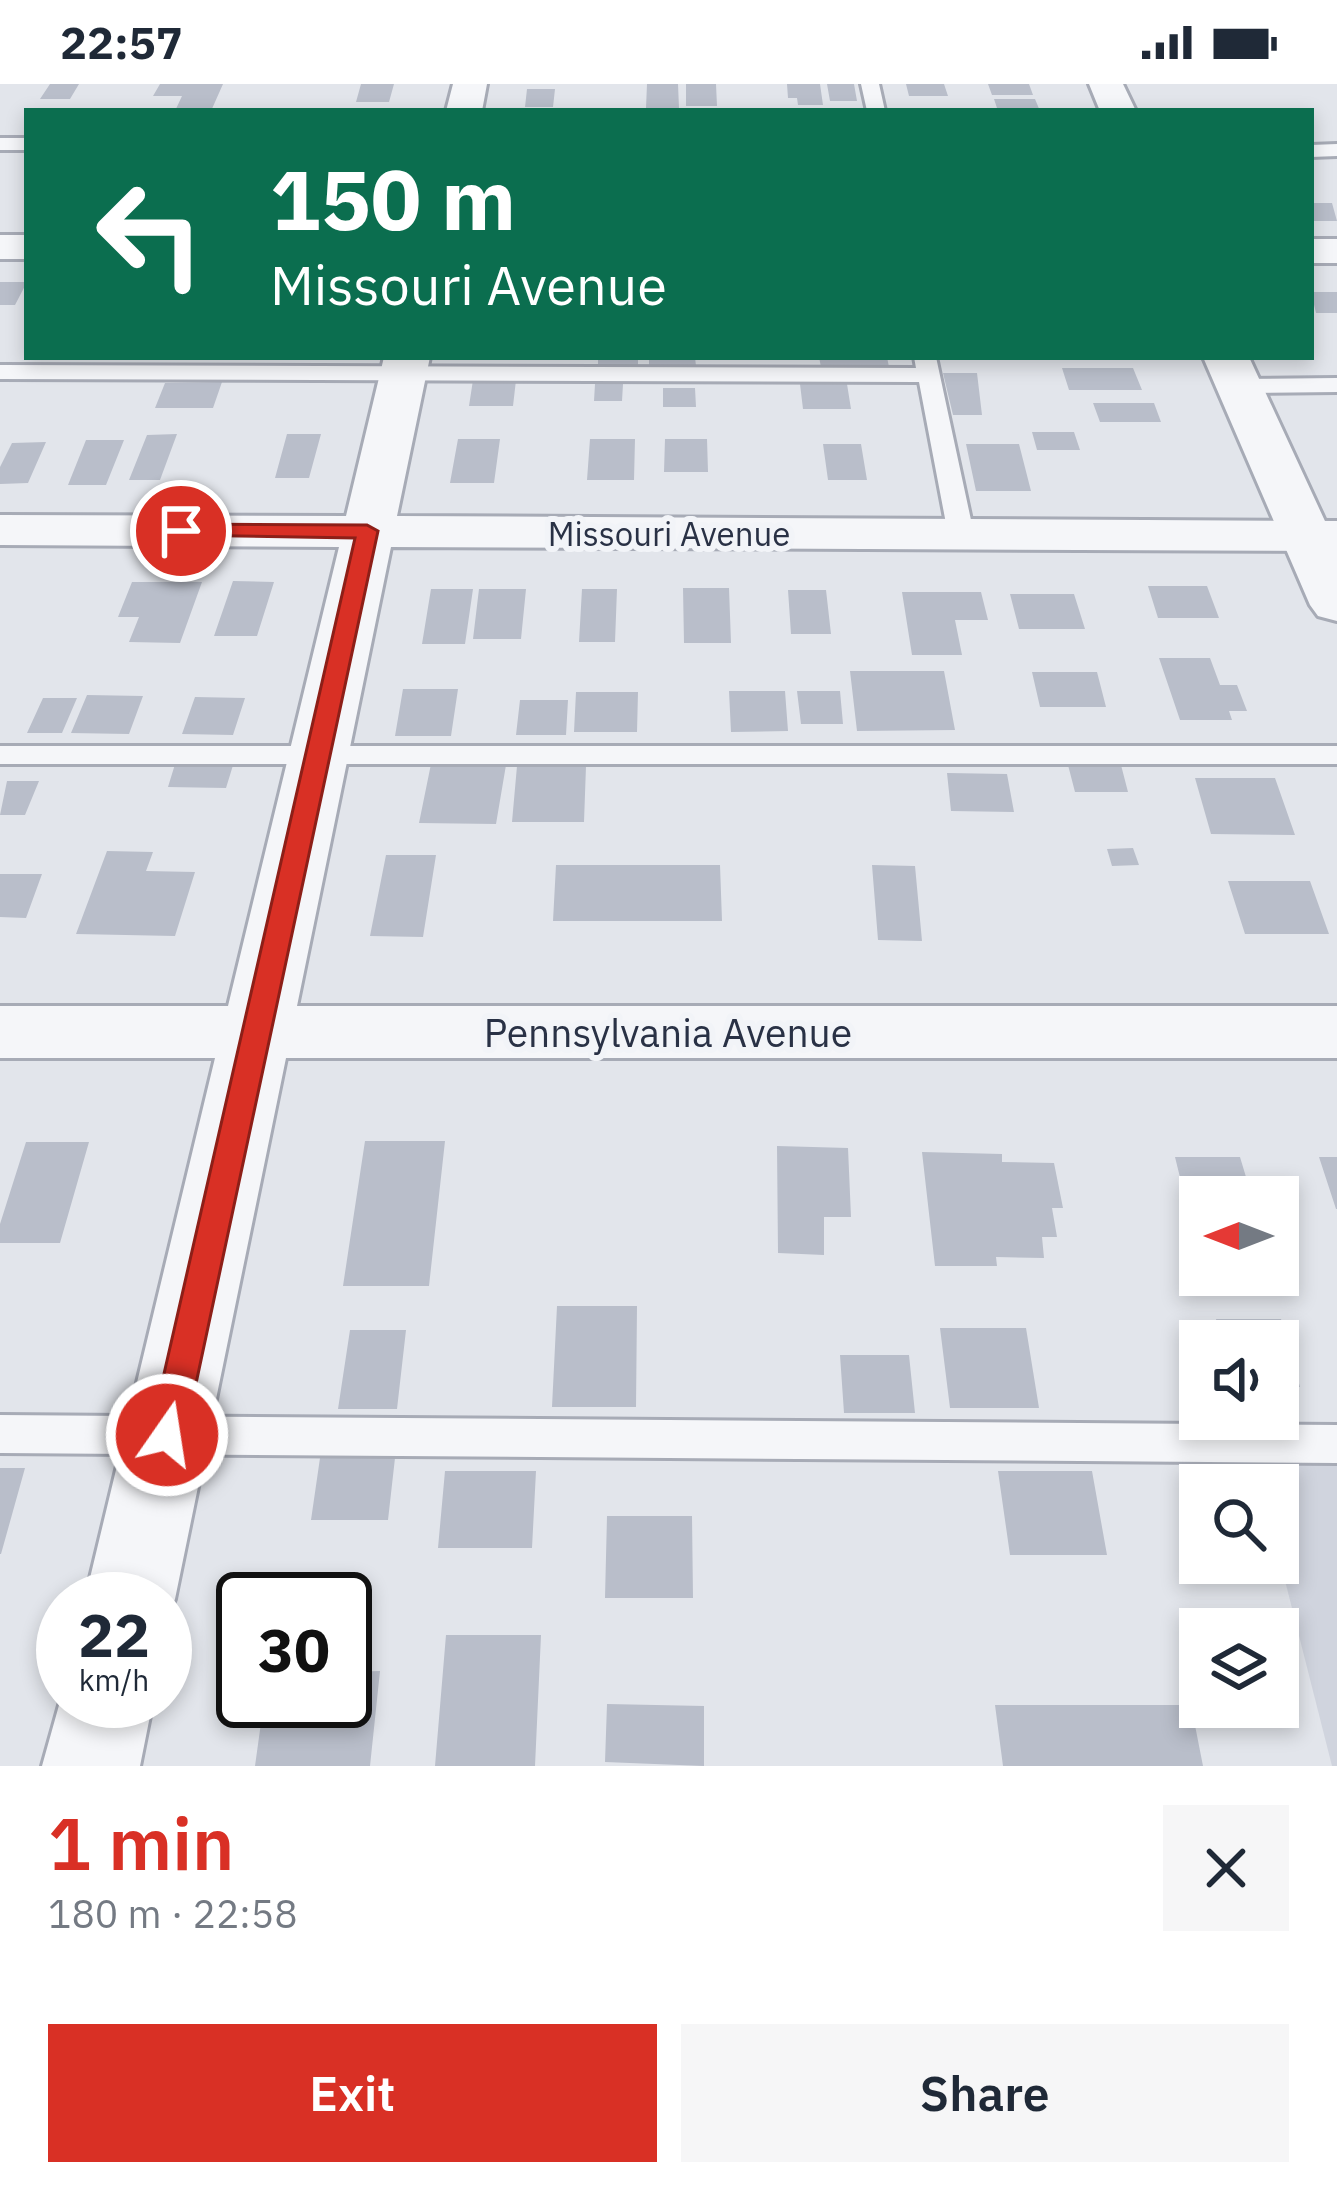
<!DOCTYPE html>
<html lang="en">
<head>
<meta charset="utf-8">
<style>
	:root { --surface:#fff; --page:#f6f6f7; --text:#1f2937; --muted:#747a83; --accent:#d93025 }
	body { margin:0; font-family:"IBM Plex Sans",sans-serif; background:var(--page); color:var(--text); height:100vh; display:flex; flex-direction:column; font-size:45px; white-space:nowrap }
	* { box-sizing:border-box; margin:0 }
	p { font-size:39px; color:var(--muted) }
	.icon { flex:none; width:66px; height:66px; fill:none; stroke:currentColor; stroke-width:2; stroke-linecap:round; stroke-linejoin:round }
	.map { position:relative; height:1682px; overflow:hidden }
	.drawer { display:flex; flex-direction:column; background:var(--surface); flex:1 }
	.drawer>* { flex:none }
	.hud { position:absolute; left:24px; top:24px; width:1290px; height:252px; border-radius:0px; box-shadow:0 6px 18px #0003; background:#0b6e4f; color:#fff; overflow:hidden }
	.needle { width:78px; rotate:270deg }
	.buttons { position:absolute; left:1179px; top:1092px; display:grid; gap:24px }
	.buttons a { display:grid; place-items:center; width:120px; height:120px; border-radius:0px; background:var(--surface); box-shadow:0 6px 18px #0003; font-size:60px }
	.speed { position:absolute; left:36px; top:1488px; display:flex; gap:24px; font-size:60px; font-weight:700; text-align:center }
	.speed>* { display:grid; place-content:center; width:156px; height:156px; border-radius:50%; background:var(--surface); box-shadow:0 6px 18px #0003; line-height:1 }
	.speed small { font-size:30px; font-weight:400 }
	.speed .limit { border:6px solid #111; border-radius:18px; background:#fff; color:#111 }
	.pin { position:absolute; display:grid; place-items:center; width:102px; height:102px; color:#fff; margin:-51px; border:6px solid #fff; border-radius:50%; box-shadow:0 3px 12px #0007 }
	.me { position:absolute; width:132px; margin:-66px; rotate:13deg; stroke-linejoin:round; filter:drop-shadow(0 0 9px #0008) }
	.turn { display:flex; align-items:center; gap:42px; height:252px; padding:0 48px; font-size:54px }
	.turn .icon { width:156px; height:156px; stroke-width:2.5 }
	.turn b { display:block; font-size:84px; line-height:102px }
	.round { display:grid; place-items:center; flex:none; width:126px; height:126px; border-radius:0px; background:var(--page) }
	.summary { display:flex; align-items:center; justify-content:space-between; height:204px; padding:0 48px }
	h1 { font-size:72px; font-weight:600; line-height:90px; color:var(--accent) }
	.button { display:flex; gap:24px; margin-top:auto; padding:24px 48px }
	.button a { flex:1; height:138px; border-radius:0px; background:var(--accent); color:#fff; font-size:48px; font-weight:600; line-height:138px; text-align:center }
	.button a+a { background:var(--page); color:var(--text) }
	.status { display:flex; justify-content:space-between; align-items:center; height:84px; padding:0 60px; background:var(--surface); direction:ltr }
	.status svg { height:33px; fill:currentColor }
	.map>svg:first-child { display:block }
</style>
</head>
<body>
<div class="status"><b>22:57</b><svg viewBox="0 0 49 12"><path d="M0 12V9h3v3zM5 12V6h3v6zM10 12V3h3v9zM15 12V0h3v12zM26 1h20v11H26zM47 4h2v5h-2z"/></svg></div>
<div class="map">
<svg width="1337" height="1682" viewBox="0 0 1337 1682">
	<rect width="100%" height="100%" fill="#e2e5eb"/>
	<!-- built -->
	<path fill="#d0d4de" d="M1253 1370 1337 1372V1682H1332L1278 1469V1401H1261Z"/>
	<!-- building -->
	<path fill="#b9beca" d="M50 0H79L70 15H40Z
		M160 0H223L211 27H175L182 12H153Z
		M361 0H394L389 18H356Z
		M647 0H678L679 24H646Z
		M686 0H716L717 22H686Z
		M787 0H820L823 21H798L797 14H788Z
		M827 0H854L857 17H830Z
		M906 0H944L948 12H909Z
		M988 0H1029L1033 11H992Z
		M527 5H555L553 23H525Z
		M994 15H1035L1040 27H998Z
		M1311 119H1332L1337 137H1311Z
		M0 198H27L15 221H0Z
		M1311 208H1337V229H1316Z
		M598 273H638V282H598Z
		M649 273H695L696 282H649Z
		M819 273H887L889 283H821Z
		M1062 284H1133L1142 306H1069Z
		M943 289H977L982 331H953Z
		M473 296H516L513 322H469Z
		M222 298 213 324H155L165 299Z
		M595 300H623L622 317H594Z
		M800 300H847L851 325H803Z
		M663 304H695L696 323H663Z
		M1093 319H1154L1161 338H1100Z
		M1032 348H1074L1080 366H1037Z
		M177 350 160 396H129L147 351Z
		M287 350H321L309 394H275Z
		M458 355H500L494 399H450Z
		M590 355H635L634 396H587Z
		M665 355H707L708 388H664Z
		M86 356H124L106 401H68Z
		M46 358 28 399 0 400V383L12 359Z
		M823 360H861L867 396H828Z
		M966 360H1019L1031 407H976Z
		M233 497 274 498 257 552H214Z
		M132 498H202L180 559 129 558 139 533H118Z
		M1148 502H1207L1219 534H1158Z
		M683 504H729L731 559H684Z
		M431 505H473L465 560H422Z
		M479 505H526L521 555H473Z
		M582 505H617L615 558H579Z
		M788 506H826L831 550H791Z
		M902 508H981L988 536H955L962 571H912Z
		M1010 510H1074L1085 545H1019Z
		M1159 574H1210L1220 601H1237L1247 627H1229L1232 636H1180Z
		M850 587H944L955 646 857 647Z
		M1032 588H1097L1106 623H1040Z
		M403 605H458L451 652H395Z
		M729 607H785L788 647 731 648Z
		M797 607H840L843 640H801Z
		M576 608H638L637 648H574Z
		M87 611 143 612 129 650 71 649Z
		M195 613 245 614 233 651 182 650Z
		M43 614H77L62 649H27Z
		M520 616H568L566 651H516Z
		M176 677 234 678 226 704 168 703Z
		M431 680 506 681 496 740 419 739Z
		M1068 681H1121L1128 708H1075Z
		M517 682H586L584 738H512Z
		M947 689 1007 690 1014 728 951 727Z
		M1195 694H1275L1295 751 1211 750Z
		M7 697H39L25 731H0Z
		M1133 764 1139 781 1112 782 1107 765Z
		M107 767 153 768 146 787 195 788 175 852 76 850Z
		M386 771H436L423 853 370 852Z
		M556 781H720L722 837H553Z
		M872 781 915 782 922 857 878 856Z
		M0 790H42L26 834 0 833Z
		M1228 797H1310L1329 850H1245Z
		M365 1057H445L429 1202H343Z
		M26 1058H89L60 1159H0V1140Z
		M777 1062 848 1064 851 1133H824V1171L778 1169Z
		M922 1068 1002 1070V1078L1054 1079 1063 1124H1052L1057 1153H1042L1044 1174 996 1173 997 1182H935Z
		M1175 1073H1240L1252 1113H1200V1130H1189Z
		M1319 1073H1337V1125H1336Z
		M557 1222H637L636 1323H552Z
		M1216 1235H1281L1300 1303H1278V1257H1221Z
		M940 1244H1026L1039 1324H950Z
		M350 1246H406L397 1325H338Z
		M840 1271H909L915 1329H844Z
		M320 1374H395L388 1436H311Z
		M0 1384H25L1 1470H0Z
		M445 1387H536L532 1464H438Z
		M998 1387H1092L1107 1471H1010Z
		M607 1432H692L693 1514H605Z
		M446 1551H541L535 1682H435Z
		M380 1587 370 1682H255L264 1617H345V1588Z
		M607 1620 704 1622V1682L605 1678Z
		M995 1621H1191L1203 1682H1003Z"/>
	<g fill="none" stroke-linecap="round" stroke-linejoin="round">
		<!-- service casing -->
		<g stroke="#a7abb6" stroke-width="6">
			<path id="service" d="M861 0H879L885 27H867Z
				M0 54H27V66H0Z
				M1337 60V72L1311 73V61Z
				M914 273H936L974 450 970 455H952L948 450 919 298 0 295V281L916 284Z
				M1337 294V308L1238 309 1226 302 1238 295Z
				M0 662H1337V680H0Z
				M0 1331 1337 1341V1379L0 1369Z"/>
		</g>
		<!-- minor casing -->
		<g stroke="#a7abb6" stroke-width="6">
			<path id="minor" d="M453 0H487L482 27H446Z
				M0 151H27V175H0Z
				M1311 155H1337V179H1311Z
				M384 273H430L397 432 1337 437V467L391 463 297 922H1337V974H286L175 1515 165 1539V1515H85L215 974H0V922H228L339 463 0 461V431L346 432Z
				M63 1607V1617H153L140 1682H42Z"/>
		</g>
		<!-- tertiary casing -->
		<g stroke="#a7abb6" stroke-width="6">
			<path id="tertiary" d="M1089 0H1123L1136 27H1100Z
				M1203 273H1249L1337 463V537L1318 532 1310 521Z"/>
		</g>
		<!-- service -->
		<use href="#service" fill="#f5f6f9" fill-rule="evenodd"/>
		<!-- minor -->
		<use href="#minor" fill="#f5f6f9" fill-rule="evenodd"/>
		<!-- tertiary -->
		<use href="#tertiary" fill="#f5f6f9" fill-rule="evenodd"/>
	</g>
	<!-- route -->
	<path fill="#d93025" stroke="#8d1f18" stroke-width="3" d="M181 440 367 441 378 447 185 1351 180 1362 167 1366 155 1362 150 1351 355 454 173 451 170 447Z"/>
	<g text-anchor="middle" dominant-baseline="central" stroke-width="12" stroke-linejoin="round" paint-order="stroke">
		<!-- far-street labels -->
		<g font-size="33" fill="#293145" stroke="#f2f4f8">
			<text x="669" y="449">Missouri Avenue</text>
		</g>
		<!-- street labels -->
		<g font-size="39" fill="#293145" stroke="#f2f4f8">
			<text x="668" y="948">Pennsylvania Avenue</text>
		</g>
	</g>
</svg>
<div class="buttons">
<a><svg class="needle" viewBox="-14 -14 28 28"><path d="M0-13l5 13h-10z" fill="#e53935"/><path d="M0 13l5-13h-10z" fill="#747a83"/></svg></a>
<a><svg class="icon" aria-label="sound" viewBox="0 0 24 24"><path d="M4 9h4l5-4v14l-5-4H4zM17 9q2 3 0 6"/></svg></a>
<a><svg class="icon" aria-label="search" viewBox="0 0 24 24"><circle cx="10" cy="10" r="6"/><path d="M15 15l6 6"/></svg></a>
<a><svg class="icon" aria-label="layers" viewBox="0 0 24 24"><path d="M12 4l9 5-9 5-9-5zM3 14l9 5 9-5"/></svg></a>
</div>
<div class="speed"><div>22<small>km/h</small></div><div class="limit">30</div></div>
<div class="pin" style="left:181px;top:447px;background:#d93025"><svg class="icon" aria-label="arrive" viewBox="0 0 24 24"><path d="M6 21V4h12l-3 4 3 4H6"/></svg></div>
<svg class="me" style="left:167px;top:1351px" viewBox="-20 -20 40 40"><circle r="17" fill="#d93025" stroke="#fff" stroke-width="3"/><path d="M0-11L8 9 0 5-8 9z" fill="#fff"/></svg>
<div class="hud">
<div class="turn"><svg class="icon" aria-label="left" viewBox="0 0 24 24"><path d="M17 20v-9H6M10 6l-5 5 5 5"/></svg><div><b>150 m</b>Missouri Avenue</div></div>
</div>
</div>
<section class="drawer">
<div class="summary"><div><h1>1 min</h1><p>180 m · 22:58</p></div><a class="round"><svg class="icon" aria-label="close" viewBox="0 0 24 24"><path d="M6 6l12 12M18 6L6 18"/></svg></a></div>
<div class="button"><a>Exit</a><a>Share</a></div>
</section>
</body>
</html>
